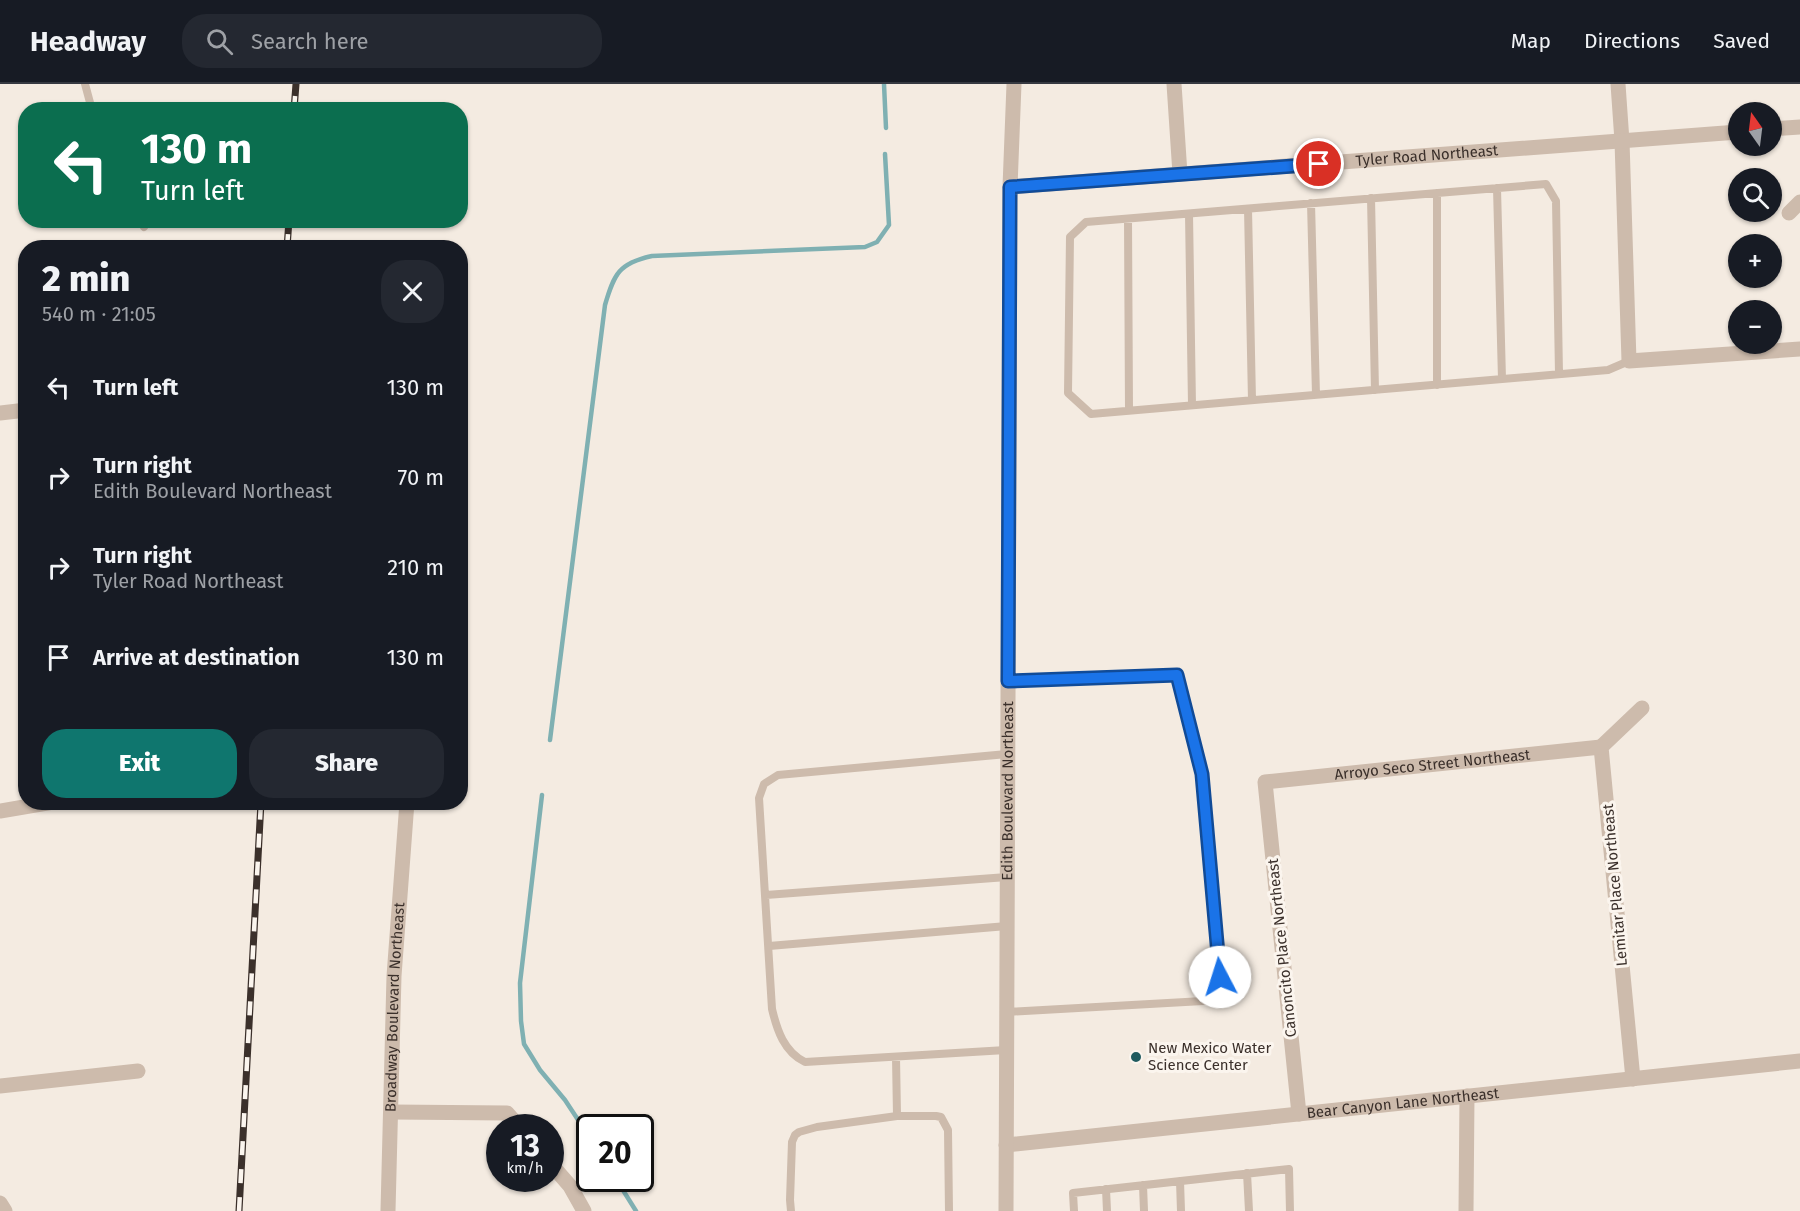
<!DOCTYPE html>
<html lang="en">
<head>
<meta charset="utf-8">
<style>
	:root { --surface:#171b24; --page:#242831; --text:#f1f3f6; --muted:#9ea1a6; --line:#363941; --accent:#0f766e }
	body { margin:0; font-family:"Fira Sans",sans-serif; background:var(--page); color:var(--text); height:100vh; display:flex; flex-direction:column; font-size:22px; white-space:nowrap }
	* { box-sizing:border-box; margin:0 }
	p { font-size:20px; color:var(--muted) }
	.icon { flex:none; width:33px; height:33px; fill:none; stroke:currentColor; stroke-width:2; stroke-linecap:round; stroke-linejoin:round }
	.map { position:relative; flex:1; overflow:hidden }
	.sheet { position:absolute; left:18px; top:156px; width:450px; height:570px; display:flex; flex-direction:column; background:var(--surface); border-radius:24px; box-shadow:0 2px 4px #0004 }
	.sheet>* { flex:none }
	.guide { position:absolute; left:18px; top:18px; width:450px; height:126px; border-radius:24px; box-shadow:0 2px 4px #0004; background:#0b6e4f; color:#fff; overflow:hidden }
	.needle { width:39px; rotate:346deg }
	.fabs { position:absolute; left:1728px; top:18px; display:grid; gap:12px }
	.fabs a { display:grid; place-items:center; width:54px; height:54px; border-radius:50%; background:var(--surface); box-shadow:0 2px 4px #0004; font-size:30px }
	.speed { position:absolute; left:486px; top:1030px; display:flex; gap:12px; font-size:30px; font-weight:700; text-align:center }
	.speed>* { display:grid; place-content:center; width:78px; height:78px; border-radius:50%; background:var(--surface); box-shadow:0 2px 4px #0004; line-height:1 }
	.speed small { font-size:15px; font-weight:400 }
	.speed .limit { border:3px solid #111; border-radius:9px; background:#fff; color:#111 }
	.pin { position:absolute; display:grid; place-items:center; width:51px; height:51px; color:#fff; margin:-26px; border:3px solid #fff; border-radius:50%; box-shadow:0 2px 6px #0007 }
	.me { position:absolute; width:66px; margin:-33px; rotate:355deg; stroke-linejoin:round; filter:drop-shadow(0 0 4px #0008) }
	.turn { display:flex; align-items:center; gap:21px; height:126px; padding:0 24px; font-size:27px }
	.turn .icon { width:78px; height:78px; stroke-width:2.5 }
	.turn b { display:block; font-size:42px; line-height:51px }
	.round { display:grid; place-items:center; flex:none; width:63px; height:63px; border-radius:24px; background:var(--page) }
	.head { display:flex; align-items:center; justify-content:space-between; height:102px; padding:0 24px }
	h1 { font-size:36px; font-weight:800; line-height:45px }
	.button { display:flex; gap:12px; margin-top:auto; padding:12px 24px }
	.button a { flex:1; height:69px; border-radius:24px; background:var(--accent); color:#fff; font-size:24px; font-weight:800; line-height:69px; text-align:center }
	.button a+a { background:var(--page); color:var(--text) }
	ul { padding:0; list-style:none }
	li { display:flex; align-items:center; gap:18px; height:90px; padding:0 24px }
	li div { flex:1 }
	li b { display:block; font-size:22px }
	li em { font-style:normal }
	header { display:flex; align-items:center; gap:36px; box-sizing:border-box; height:84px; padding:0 30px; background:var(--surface); border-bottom:2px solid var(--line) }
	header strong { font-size:28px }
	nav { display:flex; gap:33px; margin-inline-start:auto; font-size:21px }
	.search { width:420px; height:54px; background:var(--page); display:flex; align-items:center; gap:15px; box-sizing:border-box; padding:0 21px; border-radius:24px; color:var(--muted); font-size:22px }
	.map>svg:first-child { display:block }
</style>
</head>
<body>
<header>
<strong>Headway</strong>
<div class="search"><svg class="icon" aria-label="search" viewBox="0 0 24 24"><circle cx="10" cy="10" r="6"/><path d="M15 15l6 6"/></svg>Search here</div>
<nav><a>Map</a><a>Directions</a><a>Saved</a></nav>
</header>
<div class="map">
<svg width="1800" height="1127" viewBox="0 0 1800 1127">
	<rect width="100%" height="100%" fill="#f4ebe1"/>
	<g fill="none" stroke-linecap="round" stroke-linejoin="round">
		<!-- stream -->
		<path stroke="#7fb0b2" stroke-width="4.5" d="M884 0 886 44
			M550 656 605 221C614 190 619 179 652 172L865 163 877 158 889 141 885 70
			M542 711 520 899 521 937 524 960 540 986 565 1016 590 1054
			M616 1095 636 1127"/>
		<!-- service -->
		<path stroke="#cdbbac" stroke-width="8" d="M85 0 92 26
			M1497 104 1502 295
			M1437 109V301
			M1371 114 1375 306
			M1311 119 1316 311
			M1248 125 1252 316
			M1189 130 1192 321
			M1128 135 1129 326
			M139 136 144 143
			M1559 290 1556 117 1546 100 1086 138 1070 153 1068 309 1091 330 1608 286 1629 277
			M766 811 1007 793
			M769 862 1007 842
			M1006 928 1221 916 1201 690 1177 591 1008 597
			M1006 966 805 978C784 968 777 946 772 925L759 714 764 700 778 691 1007 670
			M896 973 897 1032
			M1247 1089 1249 1127
			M1180 1097 1181 1127
			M1143 1101 1144 1127
			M1106 1105 1107 1127
			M791 1127 790 1116 792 1058 795 1051 799 1048 817 1043 897 1032H936L941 1033 948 1046 949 1127
			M1074 1127 1073 1109 1289 1085 1290 1127"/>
		<!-- minor -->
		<g stroke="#cdbbac" stroke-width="15">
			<path d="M1174 0 1180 90"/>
			<path d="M1618 0 1622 57 1629 277 1800 265"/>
			<path d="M1772 45 1800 43"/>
			<path id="s1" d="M1010 103 1738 48"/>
			<path d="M1789 129 1800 118"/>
			<path d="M0 329 26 326"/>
			<path d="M0 727 53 718"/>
			<path d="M1633 995 1601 663 1642 624"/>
			<path d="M0 1002 138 987"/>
			<path d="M392 1028 507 1029 520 1044"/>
			<path id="s2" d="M1299 1030 1265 698 1601 663"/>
			<path id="s3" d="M1006 1061 1800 977"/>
			<path d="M550 1079 570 1102 584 1127"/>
			<path d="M0 1119 5 1127"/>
			<path id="s4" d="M388 1127 394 892 407 718"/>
			<path d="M1466 1127 1467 1012"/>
		</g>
		<!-- tertiary -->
		<path stroke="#cdbbac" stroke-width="15" id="s5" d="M1006 1127 1010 103 1014 0"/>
		<!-- rail casing -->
		<g stroke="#3b302b" stroke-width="7">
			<path id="rail" d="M294 26 296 0
				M287 164 289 136
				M239 1127 261 718"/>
		</g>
		<!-- rail -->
		<use href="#rail" stroke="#fbf5ee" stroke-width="4.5" stroke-dasharray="14" stroke-linecap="butt"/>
	</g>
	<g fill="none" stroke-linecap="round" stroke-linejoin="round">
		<!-- route casing -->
		<g stroke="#114b97" stroke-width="15">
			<path id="route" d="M1220 893 1202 690 1177 591 1008 597 1010 103 1319 80"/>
		</g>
		<!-- route -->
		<use href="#route" stroke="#1a73e8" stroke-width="10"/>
	</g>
	<!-- markers -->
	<circle fill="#1f5a5e" stroke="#fbf5ee" stroke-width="2" cx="1136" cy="973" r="6"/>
	<g text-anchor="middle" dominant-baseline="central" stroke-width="6" stroke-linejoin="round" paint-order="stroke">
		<!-- street labels -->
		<g font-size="15" fill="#3b302b" stroke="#fbf5ee">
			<text stroke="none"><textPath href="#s1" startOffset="418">Tyler Road Northeast</textPath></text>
			<text stroke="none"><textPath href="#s2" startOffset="502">Arroyo Seco Street Northeast</textPath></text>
			<text stroke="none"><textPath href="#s5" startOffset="420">Edith Boulevard Northeast</textPath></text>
			<text transform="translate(1615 801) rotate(-95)">Lemitar Place Northeast</text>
			<text transform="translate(1282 864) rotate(-96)">Canoncito Place Northeast</text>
			<text stroke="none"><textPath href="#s4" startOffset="204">Broadway Boulevard Northeast</textPath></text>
			<text stroke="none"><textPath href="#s3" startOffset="399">Bear Canyon Lane Northeast</textPath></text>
		</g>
		<!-- poi labels -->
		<g font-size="15" fill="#3b302b" stroke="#fbf5ee" text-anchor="start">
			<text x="1148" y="964">New Mexico Water<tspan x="1148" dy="17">Science Center</tspan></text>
		</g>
	</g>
</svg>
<div class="fabs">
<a><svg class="needle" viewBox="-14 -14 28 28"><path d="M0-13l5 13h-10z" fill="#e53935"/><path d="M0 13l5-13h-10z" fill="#9ea1a6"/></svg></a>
<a><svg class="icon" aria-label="search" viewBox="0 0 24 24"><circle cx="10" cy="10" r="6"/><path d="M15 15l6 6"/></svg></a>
<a>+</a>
<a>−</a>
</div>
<div class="speed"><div>13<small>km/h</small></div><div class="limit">20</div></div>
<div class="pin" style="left:1319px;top:80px;background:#d93025"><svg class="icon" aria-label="arrive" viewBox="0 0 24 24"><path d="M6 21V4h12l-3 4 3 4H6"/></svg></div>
<svg class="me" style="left:1220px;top:893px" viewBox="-20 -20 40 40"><circle r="19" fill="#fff"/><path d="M0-13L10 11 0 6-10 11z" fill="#1a73e8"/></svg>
<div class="guide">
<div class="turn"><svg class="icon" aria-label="left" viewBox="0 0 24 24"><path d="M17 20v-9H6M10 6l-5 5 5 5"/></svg><div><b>130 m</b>Turn left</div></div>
</div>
<section class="sheet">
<div class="head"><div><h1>2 min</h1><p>540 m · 21:05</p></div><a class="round"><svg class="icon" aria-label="close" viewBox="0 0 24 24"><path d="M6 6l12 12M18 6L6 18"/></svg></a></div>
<ul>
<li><svg class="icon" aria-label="left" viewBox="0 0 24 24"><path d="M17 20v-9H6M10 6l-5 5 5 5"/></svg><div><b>Turn left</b></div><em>130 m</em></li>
<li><svg class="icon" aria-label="right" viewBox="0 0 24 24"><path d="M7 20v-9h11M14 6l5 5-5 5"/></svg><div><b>Turn right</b><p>Edith Boulevard Northeast</p></div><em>70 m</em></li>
<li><svg class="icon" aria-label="right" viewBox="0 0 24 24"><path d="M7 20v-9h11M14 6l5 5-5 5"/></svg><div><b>Turn right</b><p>Tyler Road Northeast</p></div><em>210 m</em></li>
<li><svg class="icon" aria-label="arrive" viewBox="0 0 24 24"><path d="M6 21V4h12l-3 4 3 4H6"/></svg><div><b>Arrive at destination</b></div><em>130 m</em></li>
</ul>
<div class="button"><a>Exit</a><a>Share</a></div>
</section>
</div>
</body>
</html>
